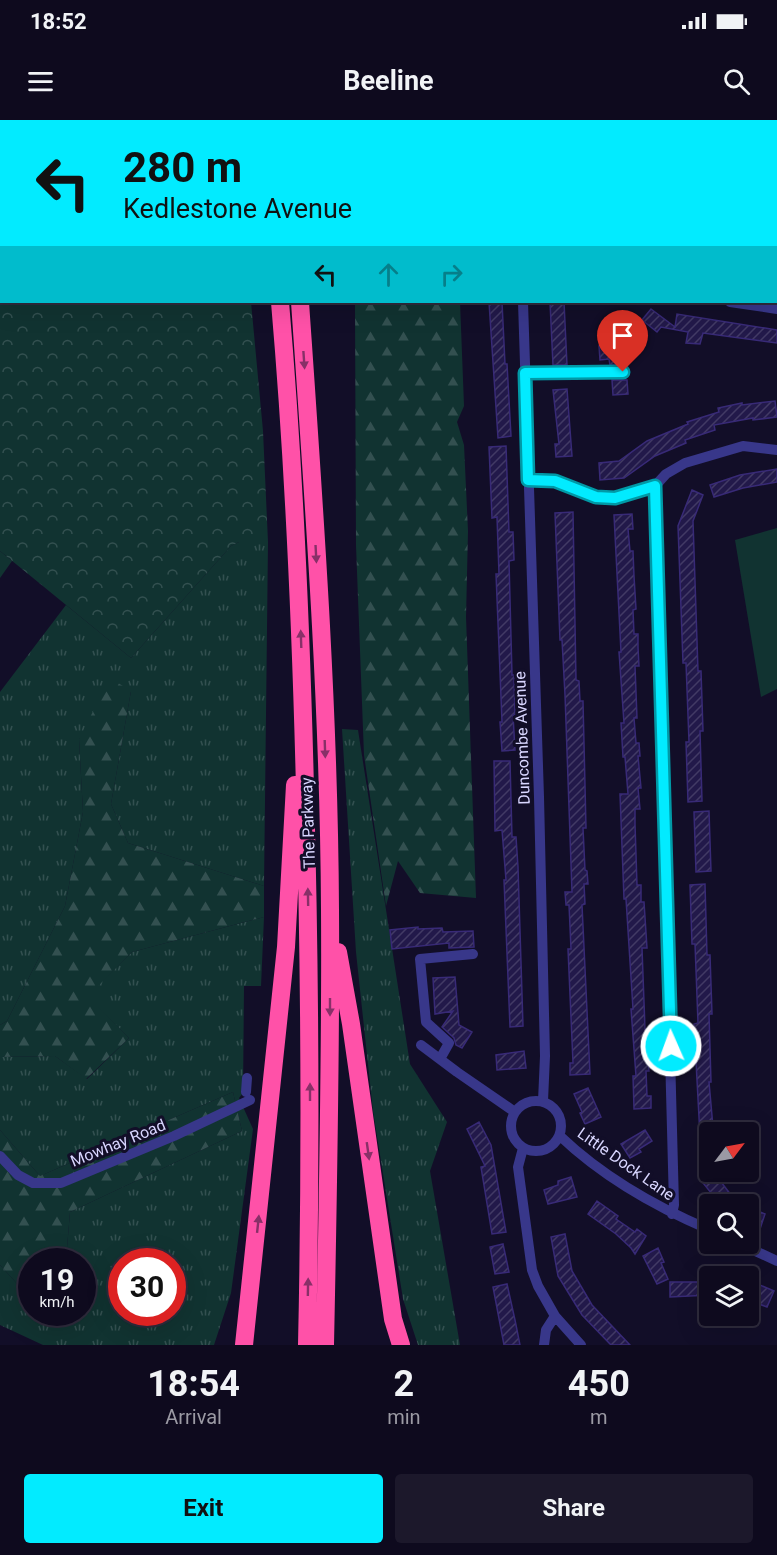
<!DOCTYPE html>
<html lang="en">
<head>
<meta charset="utf-8">
<style>
	:root { --surface:#0e0a1e; --page:#1c182b; --text:#f1f3f6; --muted:#9b9aa4; --line:#2e2b3c; --accent:#02ebff }
	body { margin:0; font-family:Roboto,sans-serif; background:var(--page); color:var(--text); height:100vh; display:flex; flex-direction:column; font-size:22px; white-space:nowrap }
	* { box-sizing:border-box; margin:0 }
	p { font-size:20px; color:var(--muted) }
	.icon { flex:none; width:33px; height:33px; fill:none; stroke:currentColor; stroke-width:2; stroke-linecap:round; stroke-linejoin:round }
	.map { position:relative; height:1225px; overflow:hidden }
	.sheet { display:flex; flex-direction:column; background:var(--surface); flex:1 }
	.sheet>* { flex:none }
	.banner { position:absolute; left:0px; top:0px; width:777px; height:183px; box-shadow:0 6px 24px #0002,0 0 0 2px var(--line); background:#02ebff; color:#111; overflow:hidden }
	.needle { width:39px; rotate:58deg }
	.tools { position:absolute; left:699px; top:1002px; display:grid; gap:12px }
	.tools a { display:grid; place-items:center; width:60px; height:60px; border-radius:6px; background:var(--surface); box-shadow:0 6px 24px #0002,0 0 0 2px var(--line); font-size:30px }
	.speed { position:absolute; left:18px; top:1128px; display:flex; gap:12px; font-size:30px; font-weight:700; text-align:center }
	.speed>* { display:grid; place-content:center; width:78px; height:78px; border-radius:50%; background:var(--surface); box-shadow:0 6px 24px #0002,0 0 0 2px var(--line); line-height:1 }
	.speed small { font-size:15px; font-weight:400 }
	.speed .limit { border:9px solid #d22; background:#fff; color:#111 }
	.pin { position:absolute; display:grid; place-items:center; width:51px; height:51px; color:#fff; margin:-62px -26px; border-radius:50% 50% 50% 0; rotate:-45deg; box-shadow:0 0 6px #0007 }
	.pin .icon { rotate:45deg }
	.me { position:absolute; width:66px; margin:-33px; rotate:358deg; stroke-linejoin:round; filter:drop-shadow(0 0 4px #0008) }
	.turn { display:flex; align-items:center; gap:21px; height:126px; padding:0 24px; font-size:27px }
	.turn .icon { width:78px; height:78px; stroke-width:2.5 }
	.turn b { display:block; font-size:42px; line-height:51px }
	.lanes { display:flex; align-items:center; height:57px; padding:0 24px; background:#0003; justify-content:center; gap:30px; direction:ltr }
	.lanes .off { opacity:.35 }
	.eta { display:flex; justify-content:space-evenly; align-items:center; height:102px; text-align:center }
	.eta b { font-size:36px; font-weight:700; line-height:42px }
	.cta { display:flex; gap:12px; margin-top:auto; padding:12px 24px }
	.cta a { flex:1; height:69px; border-radius:6px; background:var(--accent); color:#111; font-size:24px; font-weight:700; line-height:69px; text-align:center }
	.cta a+a { background:var(--page); color:var(--text) }
	.status { display:flex; justify-content:space-between; align-items:center; height:42px; padding:0 30px; background:var(--surface); direction:ltr }
	.status svg { height:16px; fill:currentColor }
	header { display:flex; justify-content:space-between; align-items:center; height:78px; padding:0 24px; background:var(--surface); font-size:27px; font-weight:700 }
	.map>svg:first-child { display:block }
</style>
</head>
<body>
<div class="status"><b>18:52</b><svg viewBox="0 0 49 12"><path d="M0 12V9h3v3zM5 12V6h3v6zM10 12V3h3v9zM15 12V0h3v12zM26 1h20v11H26zM47 4h2v5h-2z"/></svg></div>
<header><svg class="icon" aria-label="menu" viewBox="0 0 24 24"><path d="M4 6h16M4 12h16M4 18h16"/></svg>Beeline<svg class="icon" aria-label="search" viewBox="0 0 24 24"><circle cx="10" cy="10" r="6"/><path d="M15 15l6 6"/></svg></header>
<div class="map">
<svg width="777" height="1225" viewBox="0 0 777 1225">
	<defs>
		<pattern id="grass-tufts" width="24" height="20" patternUnits="userSpaceOnUse" patternTransform="scale(1.5)"><rect width="24" height="20" fill="#113331"/><path d="M3 7l-1-3M5 7V3M7 7l1-3M15 17l-1-3M17 17v-4M19 17l1-3" fill="none" stroke="#335050"/></pattern>
		<pattern id="forest-firs" width="22" height="20" patternUnits="userSpaceOnUse" patternTransform="scale(1.5)"><rect width="22" height="20" fill="#113331"/><path d="M5 1l3.5 6h-7zM16 11l3.5 6h-7z" fill="#335050"/></pattern>
		<pattern id="park-crowns" width="20" height="18" patternUnits="userSpaceOnUse" patternTransform="scale(1.5)"><rect width="20" height="18" fill="#113331"/><path d="M2 6a3 3 0 1 1 6 0M12 15a3 3 0 1 1 6 0" fill="none" stroke="#335050"/></pattern>
		<pattern id="building-hatch" width="6" height="6" patternUnits="userSpaceOnUse" patternTransform="scale(1.5)"><rect width="6" height="6" fill="#22194a"/><path d="M-1 1l2-2M0 6l6-6M5 7l2-2" fill="none" stroke="#423a65"/></pattern>
	</defs>
	<rect width="100%" height="100%" fill="#120e28"/>
	<!-- grass -->
	<path fill="url(#grass-tufts)" fill-rule="evenodd" d="M239 422H268L264 766 128 723 111 684 131 571 79 619 83 692 65 786 7 901 0 905V572L66 485 131 538 231 426Z
		M0 431 12 441 0 458Z
		M342 609 358 610 410 944 447 1002 430 1051 460 1225H418L403 1179 373 991 356 832Z
		M264 797 261 866H244L243 973 239 978 253 1009 231 1173 214 1225H43L0 1205V1145L31 1179 32 1192H82V1142L60 1141 67 1128 70 1092 242 1011 233 972 40 1056 0 1010V937L55 936 87 959 129 918 87 876 132 832ZM122 1142H172V1192H122Z"/>
	<!-- forest -->
	<path fill="url(#forest-firs)" d="M348 0H452L453 1 348 2Z
		M355 182H460L464 286 457 302 464 325 468 411 466 497 476 778 420 773 398 741 386 786 364 635 356 425Z
		M110 558 131 571 111 684 128 723 264 766V797L132 832 88 876 129 918 86 959 55 936 0 937V905L7 901 65 786 83 692 79 619Z
		M233 972 242 1011 70 1092 67 1128 60 1141 32 1142 31 1179 0 1145V1010L40 1056Z"/>
	<!-- park -->
	<path fill="url(#park-crowns)" d="M0 0H233V1L2 2V182H251L263 311 268 422H239L231 426 131 538 0 431Z"/>
	<!-- garden -->
	<path fill="#113331" d="M777 408V569L761 577 735 420Z"/>
	<!-- building -->
	<path fill="url(#building-hatch)" stroke="#382a77" stroke-width="1.5" d="M489 182H502L505 244H507L511 316 498 318Z
		M550 182H564L567 245H553Z
		M651 189 675 207 677 194 777 210V223L703 213 700 224 686 223 688 212 661 207 657 212 642 200Z
		M599 226 619 227 620 245H610L609 239 600 240Z
		M612 260H627L628 274 613 275Z
		M567 269 572 336 556 337 555 324H559L553 270Z
		M775 281 777 297 753 300V298L714 305 715 310 685 320 686 323 655 336 624 358 600 360 599 343 619 341 647 321 688 304 687 302 719 292 718 288 742 283V285Z
		M506 326 509 412H513L514 440 509 441 512 555H514L515 595H513L515 630 502 631 500 602H502L496 454H499L497 397 492 398 489 327Z
		M777 349V362L743 368 714 377 710 365 740 355Z
		M692 370 703 375 693 401 698 551H701L703 611H700L702 681 688 682 686 622H689L686 543H683L678 406Z
		M573 392 576 560 579 561 580 581H583L586 708H583L585 750 587 751 588 764H584L585 784 582 785 590 954 570 955V943H573L568 829H571L569 785H566L565 772H572L565 575 562 520H560L555 393Z
		M632 394 633 409H628L630 431H633L634 456 636 489 633 490 634 514H638V527L639 546H635L637 598H634L636 623H639L640 636H638L641 668H638L640 689H635V704L637 765H641V782H644L647 828H642L645 909H649L650 922H646L649 951H646L647 976H651V988L634 989 633 956H636L631 889H633L626 779H624L620 674H628L625 637H623L621 603H624L619 532H621L614 395Z
		M494 641H510L512 717H516L518 747 523 906 510 907 504 760H506L502 710 495 711Z
		M709 691 711 751 696 752 694 692Z
		M705 764 707 835H710L712 894H709L711 962H709L713 1007H710V1058H702L698 1016H700L694 904 698 903 695 824H692L690 765Z
		M418 807V809L442 808 443 812 473 811 474 827 449 828V823L392 829 390 810Z
		M455 857 459 905 472 912 462 928 456 925 454 918 442 907 453 891 435 894 433 858Z
		M524 931 526 948 497 950 496 935Z
		M588 968 601 997 585 1004 580 993 582 992 574 974Z
		M479 1002 491 1025 506 1112 492 1114 481 1047 485 1046 467 1009Z
		M645 1010 652 1021 639 1029 641 1032 630 1038 621 1024Z
		M715 1054 731 1075 720 1084 703 1063Z
		M571 1057 577 1077 548 1084 544 1070 558 1065V1061Z
		M597 1081 618 1096 616 1099 635 1112 637 1109 646 1116 635 1134 631 1128 616 1114 588 1094Z
		M748 1087 765 1094 760 1109 748 1104Z
		M565 1114 572 1151 592 1185 630 1225H611L582 1195 558 1156 551 1117Z
		M503 1124 509 1152 495 1154 490 1127Z
		M658 1128 664 1142 661 1143 668 1159 657 1164 643 1136Z
		M670 1162H710V1175L670 1177Z
		M753 1162 774 1171 767 1187 748 1180V1171Z
		M507 1164 515 1200 520 1225H504L493 1167Z"/>
	<g fill="none" stroke-linecap="round" stroke-linejoin="round">
		<!-- street -->
		<path stroke="#38378a" stroke-width="10" d="M518 0V2
			M620 2V0
			M776 99H777
			M523 182 539 677 545 936 543 981
			M730 182 777 189
			M525 253 623 252
			M528 360 555 361 596 377 615 378 655 366 666 354 685 343 743 326 777 330
			M655 366 674 1085 672 1094
			M421 925 457 952 515 992
			M440 939 449 923 426 902 420 839 473 834
			M246 972 247 958
			M511 1006a25 25 0 1 1 50 0a25 25 0 1 1-50 0Z
			M560 1016C602 1056 656 1087 710 1110
			M523 1028 518 1047 532 1150 538 1166 555 1196 581 1225
			M0 1036 18 1055 33 1063H61L174 1016 250 980
			M740 1124 777 1141
			M544 1225 546 1210 555 1196"/>
		<!-- highway -->
		<path stroke="#ff51a8" stroke-width="18" d="M256 0V2
			M287 0V2
			M280 182C294 344 301 506 305 669 310 854 311 1040 307 1225
			M300 182C314 384 329 587 330 789 331 935 328 1080 325 1225
			M338 832 351 904 393 1199 401 1225
			M244 1225 286 827 295 665"/>
	</g>
	<!-- one-way arrows -->
	<defs><path id="oneway-solid" d="M-6-.8H1V-3.2L6.5 0L1 3.2V.8H-6Z" transform="scale(1.5)"/></defs>
	<g fill="#883068">
		<use href="#oneway-solid" transform="translate(304 240) rotate(86)"/>
		<use href="#oneway-solid" transform="translate(316 434) rotate(87)"/>
		<use href="#oneway-solid" transform="translate(301 519) rotate(-92)"/>
		<use href="#oneway-solid" transform="translate(325 629) rotate(88)"/>
		<use href="#oneway-solid" transform="translate(308 777) rotate(-91)"/>
		<use href="#oneway-solid" transform="translate(330 887) rotate(90)"/>
		<use href="#oneway-solid" transform="translate(310 972) rotate(-90)"/>
		<use href="#oneway-solid" transform="translate(368 1031) rotate(82)"/>
		<use href="#oneway-solid" transform="translate(258 1104) rotate(-84)"/>
		<use href="#oneway-solid" transform="translate(308 1167) rotate(-89)"/>
	</g>
	<g fill="none" stroke-linecap="round" stroke-linejoin="round">
		<!-- route casing -->
		<g stroke="#0199a6" stroke-width="15">
			<path id="route" d="M623 252 525 253 528 360 555 361 596 377 615 378 655 366 671 926"/>
		</g>
		<!-- route -->
		<use href="#route" stroke="#02ebff" stroke-width="10"/>
	</g>
	<g text-anchor="middle" dominant-baseline="central" stroke-width="6" stroke-linejoin="round" paint-order="stroke">
		<!-- street labels -->
		<g font-size="16" fill="#d9d6ff" stroke="#120e28">
			<text transform="translate(522 618) rotate(-92)">Duncombe Avenue</text>
			<text transform="translate(308 703) rotate(-92)">The Parkway</text>
			<text transform="translate(118 1023) rotate(-22)">Mowhay Road</text>
			<text transform="translate(626 1044) rotate(35)">Little Dock Lane</text>
		</g>
	</g>
</svg>
<div class="tools">
<a><svg class="needle" viewBox="-14 -14 28 28"><path d="M0-13l5 13h-10z" fill="#e53935"/><path d="M0 13l5-13h-10z" fill="#9b9aa4"/></svg></a>
<a><svg class="icon" aria-label="search" viewBox="0 0 24 24"><circle cx="10" cy="10" r="6"/><path d="M15 15l6 6"/></svg></a>
<a><svg class="icon" aria-label="layers" viewBox="0 0 24 24"><path d="M12 4l9 5-9 5-9-5zM3 14l9 5 9-5"/></svg></a>
</div>
<div class="speed"><div>19<small>km/h</small></div><div class="limit">30</div></div>
<div class="pin" style="left:623px;top:252px;background:#d93025"><svg class="icon" aria-label="arrive" viewBox="0 0 24 24"><path d="M6 21V4h12l-3 4 3 4H6"/></svg></div>
<svg class="me" style="left:671px;top:926px" viewBox="-20 -20 40 40"><circle r="17" fill="#02ebff" stroke="#fff" stroke-width="3"/><path d="M0-11L8 9 0 5-8 9z" fill="#fff"/></svg>
<div class="banner">
<div class="turn"><svg class="icon" aria-label="left" viewBox="0 0 24 24"><path d="M17 20v-9H6M10 6l-5 5 5 5"/></svg><div><b>280 m</b>Kedlestone Avenue</div></div>
<div class="lanes"><svg class="icon" aria-label="left" viewBox="0 0 24 24"><path d="M17 20v-9H6M10 6l-5 5 5 5"/></svg><svg class="icon off" aria-label="ahead" viewBox="0 0 24 24"><path d="M12 20V5M6 11l6-6 6 6"/></svg><svg class="icon off" aria-label="right" viewBox="0 0 24 24"><path d="M7 20v-9h11M14 6l5 5-5 5"/></svg></div>
</div>
</div>
<section class="sheet">
<div class="eta">
<div><b>18:54</b><p>Arrival</p></div>
<div><b>2</b><p>min</p></div>
<div><b>450</b><p>m</p></div>
</div>
<div class="cta"><a>Exit</a><a>Share</a></div>
</section>
</body>
</html>
